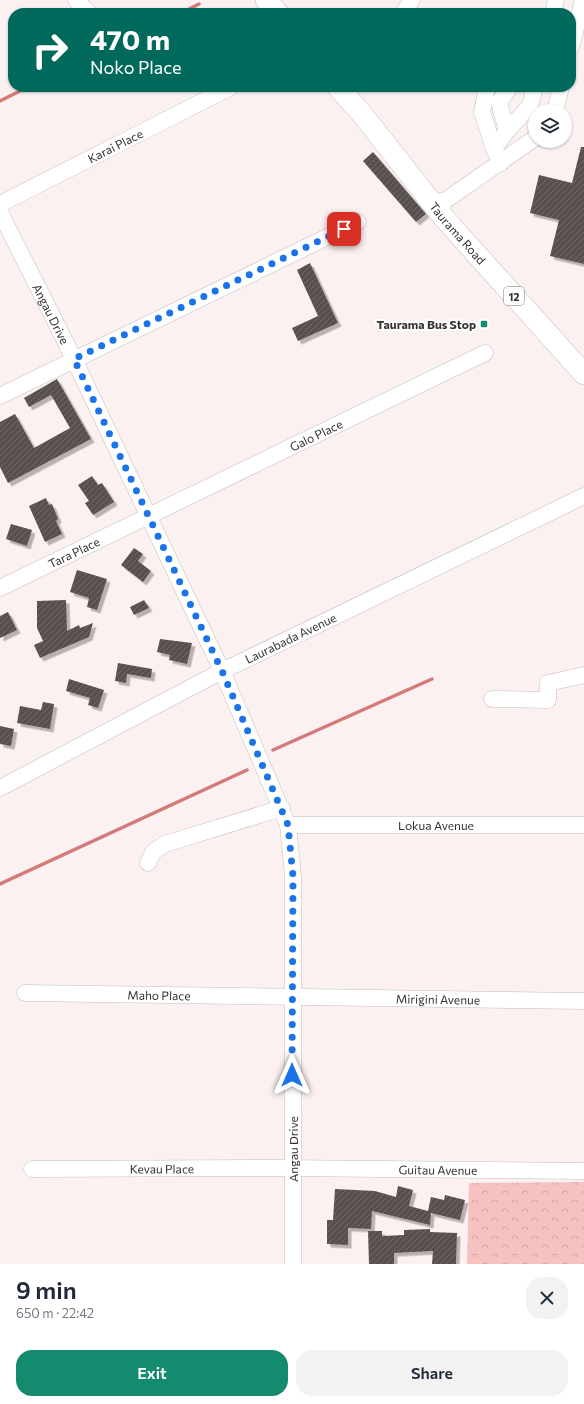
<!DOCTYPE html>
<html lang="en">
<head>
<meta charset="utf-8">
<style>
	:root { --surface:#fff; --page:#f2f2f3; --text:#1f2937; --muted:#747a83; --accent:#148b6e }
	body { margin:0; font-family:Commissioner,sans-serif; background:var(--page); color:var(--text); height:100vh; display:flex; flex-direction:column; font-size:15px; white-space:nowrap }
	* { box-sizing:border-box; margin:0 }
	p { font-size:13px; color:var(--muted) }
	.icon { flex:none; width:22px; height:22px; fill:none; stroke:currentColor; stroke-width:2; stroke-linecap:round; stroke-linejoin:round }
	.map { position:relative; height:1264px; overflow:hidden }
	.panel { display:flex; flex-direction:column; background:var(--surface); flex:1 }
	.panel>* { flex:none }
	.guide { position:absolute; left:8px; top:8px; width:568px; height:84px; border-radius:16px; box-shadow:0 1px 3px #0004; background:#00695c; color:#fff; overflow:hidden }
	.controls { position:absolute; left:528px; top:104px; display:grid; gap:8px }
	.controls a { display:grid; place-items:center; width:44px; height:44px; border-radius:50%; background:var(--surface); box-shadow:0 1px 3px #0004; font-size:20px }
	.pin { position:absolute; display:grid; place-items:center; width:34px; height:34px; color:#fff; margin:-17px; border-radius:8px; box-shadow:0 2px 6px #0006 }
	.me { position:absolute; width:44px; margin:-22px; rotate:0deg; stroke-linejoin:round; filter:drop-shadow(0 0 3px #0008) }
	.turn { display:flex; align-items:center; gap:14px; height:84px; padding:0 16px; font-size:18px }
	.turn .icon { width:52px; height:52px; stroke-width:2.5 }
	.turn b { display:block; font-size:28px; line-height:34px }
	.round { display:grid; place-items:center; flex:none; width:42px; height:42px; border-radius:16px; background:var(--page) }
	.overview { display:flex; align-items:center; justify-content:space-between; height:68px; padding:0 16px }
	h1 { font-size:24px; font-weight:600; line-height:30px }
	.button { display:flex; gap:8px; margin-top:auto; padding:8px 16px }
	.button a { flex:1; height:46px; border-radius:16px; background:var(--accent); color:#fff; font-size:16px; font-weight:600; line-height:46px; text-align:center }
	.button a+a { background:var(--page); color:var(--text) }
	.map>svg:first-child { display:block }
</style>
</head>
<body>
<div class="map">
<svg width="584" height="1264" viewBox="0 0 584 1264">
	<defs>
		<pattern id="park-crowns" width="20" height="18" patternUnits="userSpaceOnUse"><rect width="20" height="18" fill="#f7c1bf"/><path d="M2 6a3 3 0 1 1 6 0M12 15a3 3 0 1 1 6 0" fill="none" stroke="#d4a6a5"/></pattern>
		<pattern id="building-hatch" width="6" height="6" patternUnits="userSpaceOnUse"><rect width="6" height="6" fill="#595050"/><path d="M-1 1l2-2M0 6l6-6M5 7l2-2" fill="none" stroke="#6e6767"/></pattern>
		<filter id="shadow"><feDropShadow dx="3.5" dy="3.5" stdDeviation="0" flood-color="#0004"/></filter>
	</defs>
	<rect width="100%" height="100%" fill="#fcf1f1"/>
	<!-- park -->
	<path fill="url(#park-crowns)" d="M584 1182V1264H467L469 1183Z"/>
	<g fill="none" stroke-linecap="round" stroke-linejoin="round">
		<!-- stream -->
		<path stroke="#d57a7a" stroke-width="3.5" d="M181 13 199 4
			M0 101 28 87
			M273 750 432 679
			M0 884 247 770"/>
	</g>
	<!-- building -->
	<path fill="url(#building-hatch)" filter="url(#shadow)" d="M581 147H584V264L550 256 559 220 530 213 539 175 572 183Z
		M373 152 426 214 416 222 363 161Z
		M310 263 338 323 298 341 292 328 318 316 297 270Z
		M57 379 91 439 8 483 0 467V422L15 414 34 448 70 428 51 395 29 407 24 398Z
		M92 476 98 485 102 483 114 502 93 515 85 503 89 501 78 485Z
		M46 498 49 505 52 504 58 519 56 521 62 534 45 542 29 506Z
		M11 524 32 530 27 546 6 539Z
		M134 548 143 554 138 561 151 571 143 582 121 565Z
		M77 570 107 579 97 610 87 607 89 598 70 592Z
		M66 600 67 631 79 625 80 628 93 623 89 637 40 658 34 645 43 641 37 628V601Z
		M144 600 149 608 134 615 130 607Z
		M8 612 17 630 0 638V616Z
		M160 639 192 643 187 664 169 660 170 655 157 652Z
		M118 663 152 669 151 678 127 674 126 683 115 681Z
		M69 679 104 690 98 708 88 705 90 698 66 691Z
		M43 702 54 704 50 729 17 723 20 706 41 710Z
		M0 726 14 729 11 746 0 744Z
		M398 1186 413 1190 409 1206 428 1211 431 1197 444 1200 445 1195 465 1200 460 1220 431 1213 430 1225 372 1211 371 1229 348 1228V1245L327 1244V1220H333L335 1189 375 1191 396 1197Z
		M430 1229V1232L457 1233 456 1264H432L433 1251 394 1253V1264H369L368 1231H382V1236L404 1235V1230Z"/>
	<g fill="none" stroke-linecap="round" stroke-linejoin="round">
		<!-- minor casing -->
		<g stroke="#c7bcbc" stroke-width="17">
			<g id="minor">
				<path d="M76 0 89 13"/>
				<path d="M403 13 412 0"/>
				<path d="M553 13 556 0"/>
				<path d="M571 47 583 0"/>
				<path d="M487 87 482 112 494 149"/>
				<path d="M555 111 561 87"/>
				<path d="M507 131 499 102 510 87"/>
				<path d="M501 163 494 149 507 131 530 106 535 87"/>
				<path id="s1" d="M0 204 231 87"/>
				<path id="s2" d="M0 212 74 359 222 671 288 825 293 876V1264"/>
				<path d="M444 218 441 201 446 200 535 138"/>
				<path d="M0 396 358 222"/>
				<path id="s3" d="M0 588 485 353"/>
				<path d="M492 699 548 700V683L584 675"/>
				<path id="s4" d="M0 788 222 671 584 496"/>
				<path id="s5" d="M288 825H584"/>
				<path d="M148 863 153 852 165 844 282 808"/>
				<path id="s6" d="M25 993 584 1001"/>
				<path id="s7" d="M32 1169 279 1168 584 1171"/>
			</g>
		</g>
		<!-- major casing -->
		<g stroke="#c7bcbc" stroke-width="22">
			<g id="major">
				<path d="M266 0 278 13"/>
				<path id="s8" d="M338 87 362 114 444 218 584 374"/>
			</g>
		</g>
		<!-- minor -->
		<use href="#minor" stroke="#fff" stroke-width="16"/>
		<!-- major -->
		<use href="#major" stroke="#fff" stroke-width="21"/>
	</g>
	<g fill="none" stroke-linecap="round" stroke-linejoin="round">
		<!-- route -->
		<path stroke="#1a73e8" stroke-width="7" stroke-dasharray="0 12.6" d="M292 1075 293 876 288 825 222 671 74 359 344 229"/>
	</g>
	<!-- markers -->
	<rect fill="#148b6e" stroke="#fff" stroke-width="1.5" x="480" y="320" width="8" height="8" rx="2"/>
	<g text-anchor="middle" dominant-baseline="central" stroke-width="4" stroke-linejoin="round" paint-order="stroke">
		<!-- shield labels -->
		<rect fill="#fff" stroke="#726f6f" stroke-width="1" x="504" y="287" width="20" height="18" rx="3"/>
		<g font-size="11" font-weight="bold" fill="#353131">
			<text x="514" y="296">12</text>
		</g>
		<!-- street labels -->
		<g font-size="12" fill="#353131" stroke="#fff">
			<text stroke="none"><textPath href="#s1" startOffset="129">Karai Place</textPath></text>
			<text stroke="none"><textPath href="#s8" startOffset="189">Taurama Road</textPath></text>
			<text stroke="none"><textPath href="#s2" startOffset="114">Angau Drive</textPath></text>
			<text stroke="none"><textPath href="#s3" startOffset="351">Galo Place</textPath></text>
			<text stroke="none"><textPath href="#s3" startOffset="82">Tara Place</textPath></text>
			<text stroke="none"><textPath href="#s4" startOffset="327">Laurabada Avenue</textPath></text>
			<text stroke="none"><textPath href="#s5" startOffset="148">Lokua Avenue</textPath></text>
			<text stroke="none"><textPath href="#s6" startOffset="134">Maho Place</textPath></text>
			<text stroke="none"><textPath href="#s6" startOffset="413">Mirigini Avenue</textPath></text>
			<text transform="translate(293 1149) rotate(-90)">Angau Drive</text>
			<text stroke="none"><textPath href="#s7" startOffset="130">Kevau Place</textPath></text>
			<text stroke="none"><textPath href="#s7" startOffset="406">Guitau Avenue</textPath></text>
		</g>
		<!-- poi labels -->
		<g font-size="12" font-weight="bold" fill="#353131" stroke="#fff" text-anchor="end">
			<text x="476" y="324">Taurama Bus Stop</text>
		</g>
	</g>
</svg>
<div class="controls">
<a><svg class="icon" aria-label="layers" viewBox="0 0 24 24"><path d="M12 4l9 5-9 5-9-5zM3 14l9 5 9-5"/></svg></a>
</div>
<div class="pin" style="left:344px;top:229px;background:#d93025"><svg class="icon" aria-label="arrive" viewBox="0 0 24 24"><path d="M6 21V4h12l-3 4 3 4H6"/></svg></div>
<svg class="me" style="left:292px;top:1075px" viewBox="-20 -20 40 40"><path d="M0-17L14 15 0 8-14 15z" fill="#1a73e8" stroke="#fff" stroke-width="4"/></svg>
<div class="guide">
<div class="turn"><svg class="icon" aria-label="right" viewBox="0 0 24 24"><path d="M7 20v-9h11M14 6l5 5-5 5"/></svg><div><b>470 m</b>Noko Place</div></div>
</div>
</div>
<section class="panel">
<div class="overview"><div><h1>9 min</h1><p>650 m · 22:42</p></div><a class="round"><svg class="icon" aria-label="close" viewBox="0 0 24 24"><path d="M6 6l12 12M18 6L6 18"/></svg></a></div>
<div class="button"><a>Exit</a><a>Share</a></div>
</section>
</body>
</html>
